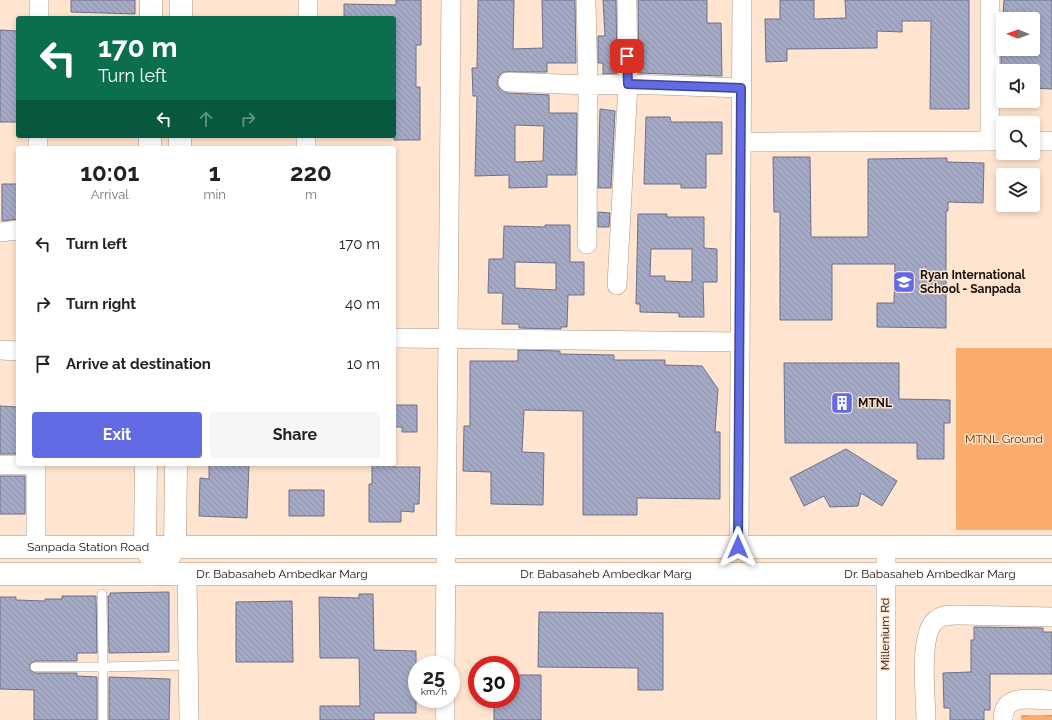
<!DOCTYPE html>
<html lang="en">
<head>
<meta charset="utf-8">
<style>
	:root { --surface:#fff; --page:#f6f6f6; --text:#222; --muted:#767676; --accent:#636be4 }
	body { margin:0; font-family:Raleway,sans-serif; background:var(--page); color:var(--text); height:100vh; display:flex; flex-direction:column; font-size:15px; white-space:nowrap }
	* { box-sizing:border-box; margin:0 }
	p { font-size:13px; color:var(--muted) }
	.icon { flex:none; width:22px; height:22px; fill:none; stroke:currentColor; stroke-width:2; stroke-linecap:round; stroke-linejoin:round }
	.map { position:relative; flex:1; overflow:hidden }
	.panel { position:absolute; left:16px; top:146px; width:380px; height:320px; display:flex; flex-direction:column; background:var(--surface); border-radius:4px; box-shadow:0 2px 6px #0003 }
	.panel>* { flex:none }
	.top-card { position:absolute; left:16px; top:16px; width:380px; height:122px; border-radius:4px; box-shadow:0 2px 6px #0003; background:#0b6e4f; color:#fff; overflow:hidden }
	.needle { width:26px; rotate:271deg }
	.tools { position:absolute; left:996px; top:12px; display:grid; gap:8px }
	.tools a { display:grid; place-items:center; width:44px; height:44px; border-radius:4px; background:var(--surface); box-shadow:0 2px 6px #0003; font-size:20px }
	.speed { position:absolute; left:408px; top:656px; display:flex; gap:8px; font-size:20px; font-weight:700; text-align:center }
	.speed>* { display:grid; place-content:center; width:52px; height:52px; border-radius:50%; background:var(--surface); box-shadow:0 2px 6px #0003; line-height:1 }
	.speed small { font-size:10px; font-weight:400 }
	.speed .limit { border:6px solid #d22; background:#fff; color:#111 }
	.pin { position:absolute; display:grid; place-items:center; width:34px; height:34px; color:#fff; margin:-17px; border-radius:8px; box-shadow:0 2px 6px #0006 }
	.me { position:absolute; width:44px; margin:-22px; rotate:0deg; stroke-linejoin:round; filter:drop-shadow(0 0 3px #0008) }
	.turn { display:flex; align-items:center; gap:14px; height:84px; padding:0 16px; font-size:18px }
	.turn .icon { width:52px; height:52px; stroke-width:2.5 }
	.turn b { display:block; font-size:28px; line-height:34px }
	.lanes { display:flex; align-items:center; height:38px; padding:0 16px; background:#0003; justify-content:center; gap:20px; direction:ltr }
	.lanes .off { opacity:.35 }
	.eta { display:flex; justify-content:space-evenly; align-items:center; height:68px; text-align:center }
	.eta b { font-size:24px; font-weight:700; line-height:28px }
	.action { display:flex; gap:8px; margin-top:auto; padding:8px 16px }
	.action a { flex:1; height:46px; border-radius:4px; background:var(--accent); color:#fff; font-size:16px; font-weight:700; line-height:46px; text-align:center }
	.action a+a { background:var(--page); color:var(--text) }
	ul { padding:0; list-style:none }
	li { display:flex; align-items:center; gap:12px; height:60px; padding:0 16px }
	li div { flex:1 }
	li b { display:block; font-size:15px }
	li em { font-style:normal }
	.map>svg:first-child { display:block }
</style>
</head>
<body>
<div class="map">
<svg width="1052" height="720" viewBox="0 0 1052 720">
	<defs>
		<pattern id="grass-tufts" width="24" height="20" patternUnits="userSpaceOnUse"><rect width="24" height="20" fill="#faac6d"/><path d="M3 7l-1-3M5 7V3M7 7l1-3M15 17l-1-3M17 17v-4M19 17l1-3" fill="none" stroke="#d6935d"/></pattern>
		<pattern id="building-back-hatch" width="6" height="6" patternUnits="userSpaceOnUse"><rect width="6" height="6" fill="#a4a9c5"/><path d="M-1 5l2 2M0 0l6 6M5-1l2 2" fill="none" stroke="#8c90a8"/></pattern>
	</defs>
	<rect width="100%" height="100%" fill="#ffe4d0"/>
	<!-- grass -->
	<path fill="url(#grass-tufts)" d="M1021 715H1052V720H1021Z"/>
	<!-- green -->
	<path fill="#faac6d" d="M956 348H1052V530H956Z"/>
	<!-- building -->
	<path fill="url(#building-back-hatch)" stroke="#6c718a" fill-rule="evenodd" d="M71 0H135V14L71 12Z
		M396 0H421V45H416V87H420V140H394V18H344V4L396 5Z
		M478 0H514L513 49 543 48 542 0H575L576 63H547V72H503L499 76 497 82 498 87 507 93 549 95V113H577L576 175H547V187L509 188V175L475 176 477 96H473L472 68H477ZM515 125 544 126 543 161 515 162Z
		M603 0H616L617 73 603 74V63H598V36H605Z
		M638 0H707V23H721L722 76 639 73Z
		M780 0H814V19L846 18 845 0H969V109H930L931 21H902V32L877 31V48L787 49V61L766 62 765 19H780Z
		M1004 0H1052V89L1033 88V71H1001V49H1033L1032 16 1003 15Z
		M0 30 18 31V122H0Z
		M600 109 615 111 611 188H598Z
		M646 117H670L671 122H722V154H706V188H681V184H644Z
		M773 157H810L811 237H868V159L947 158V162L984 163 983 203 948 202V211H946V328L877 327V303H894L895 264H832V320H780V212H774Z
		M2 184H18V219L2 221Z
		M598 212 610 213 609 227H598Z
		M638 214H667V217H704V248L717 249V282H703L704 317H679V313L640 312V304H636ZM651 249H692V282L665 281V276H650Z
		M545 225H570V262H584V295H568L567 327H561V329L519 328V324H502L503 293H488L489 259H503L504 226 545 227ZM515 262 556 263V290L515 288Z
		M518 350 560 351V354L614 355V360H665V365L702 366 718 389 715 432H720V499L637 498V515H583V411L524 410 522 452 544 453 543 505 491 504V472L463 471 464 426H470V361H518Z
		M784 363H899V399L950 400V423H944V459H917V443H785Z
		M394 405H417V432H402V427H394Z
		M0 406 18 407V454H0Z
		M846 449 897 481 882 506 861 493 858 506 830 507 824 496 804 506 790 478Z
		M209 464H249L247 518 199 516 200 478 209 479Z
		M372 464H394L393 467H420L419 504H414V512L401 511V522H369V484H372Z
		M0 476H25V514H0Z
		M289 490H324V516H289Z
		M169 592V652L109 653 108 596H110V593Z
		M359 594H373L374 650 416 651V713H374V720H320V706H360L359 658H320L319 597 359 598Z
		M62 596H96L97 653H77V661H35L30 664V670L35 673H77V676L97 677V720H34V690L0 689V597H16V600L45 601V599H62Z
		M292 601 293 662H236V602Z
		M539 612 663 613V690H638V668L538 667Z
		M974 627 1043 628V632H1052V674H990V710H984V720H950V708H944L943 673 971 672V640H974Z
		M511 675H541V720H494V699H511Z
		M109 677 170 679 169 720H109Z"/>
	<g fill="none" stroke-linecap="round" stroke-linejoin="round">
		<!-- service casing -->
		<g stroke="#ae9683" stroke-width="10">
			<path id="service" d="M35 667H103L102 594
				M103 720V667L188 665"/>
		</g>
		<!-- minor casing -->
		<g stroke="#ae9683" stroke-width="20">
			<path id="minor" d="M586 0 588 85 587 244
				M39 18V0
				M308 18V0
				M508 82 588 85 628 84 627 0
				M990 141V0
				M1033 141H1052
				M741 142 1003 141
				M38 148V136
				M306 148V136
				M0 232 18 230
				M617 285 628 84 741 88
				M394 338 740 342
				M0 350 18 351
				M0 465H36
				M36 547V464
				M739 547 742 0
				M187 575 189 720
				M445 665 451 0
				M445 720V699
				M886 720V547
				M926 720C926 697 918 634 936 620 943 614 953 615 961 615L1052 617
				M1003 720C1003 692 1032 700 1052 700"/>
		</g>
		<!-- tertiary casing -->
		<g stroke="#ae9683" stroke-width="23">
			<path id="tertiary" d="M151 18V0
				M181 18V0
				M150 148V136
				M180 148V136
				M146 464 145 547 154 564
				M160 574 175 547 176 464"/>
		</g>
		<!-- secondary casing -->
		<g stroke="#ae9683" stroke-width="23">
			<g id="secondary">
				<path id="s1" d="M0 547H1052"/>
				<path id="s2" d="M0 574H1052"/>
			</g>
		</g>
		<!-- service -->
		<use href="#service" stroke="#fff" stroke-width="9"/>
		<!-- minor -->
		<use href="#minor" stroke="#fff" stroke-width="19"/>
		<!-- tertiary -->
		<use href="#tertiary" stroke="#fff" stroke-width="22"/>
		<!-- secondary -->
		<use href="#secondary" stroke="#fff" stroke-width="22"/>
	</g>
	<g fill="none" stroke-linecap="round" stroke-linejoin="round">
		<!-- route casing -->
		<g stroke="#404694" stroke-width="10">
			<path id="route" d="M627 56 628 84 741 88 738 547"/>
		</g>
		<!-- route -->
		<use href="#route" stroke="#636be4" stroke-width="7"/>
	</g>
	<!-- icons -->
	<defs>
		<g id="school-square" transform="scale(1.15)"><rect x="-9" y="-9" width="18" height="18" rx="4" fill="#636be4" stroke="#ffe4d0"/><path d="M0-5L7-2L0 1L-7-2ZM-4 1L0 2.5L4 1V4Q0 6-4 4Z" fill="#fff"/></g>
		<g id="building-square" transform="scale(1.15)"><rect x="-9" y="-9" width="18" height="18" rx="4" fill="#636be4" stroke="#ffe4d0"/><path d="M-4-6H4V6H1V3H-1V6H-4ZM-2.5-4.3h1.7v1.8h-1.7ZM.8-4.3h1.7v1.8H.8ZM-2.5-1h1.7V.8h-1.7ZM.8-1h1.7V.8H.8Z" fill="#fff"/></g>
	</defs>
	<g fill-rule="evenodd">
		<use href="#school-square" x="904" y="282"/>
		<use href="#building-square" x="842" y="403"/>
	</g>
	<g text-anchor="middle" dominant-baseline="central" stroke-width="3" stroke-linejoin="round" paint-order="stroke">
		<!-- poi labels -->
		<g font-size="12" font-weight="bold" fill="#180f08" stroke="#ffe4d0" text-anchor="start">
			<text x="920" y="275">Ryan International<tspan x="920" dy="14">School - Sanpada</tspan></text>
			<text x="858" y="403">MTNL</text>
		</g>
		<!-- park labels -->
		<g font-size="12" fill="#643300" stroke="#ffe4d0">
			<text x="1004" y="439">MTNL Ground</text>
		</g>
		<!-- street labels -->
		<g font-size="12" fill="#180f08" stroke="#ffe4d0">
			<text stroke="none"><textPath href="#s1" startOffset="88">Sanpada Station Road</textPath></text>
			<text stroke="none"><textPath href="#s2" startOffset="606">Dr. Babasaheb Ambedkar Marg</textPath></text>
			<text stroke="none"><textPath href="#s2" startOffset="930">Dr. Babasaheb Ambedkar Marg</textPath></text>
			<text stroke="none"><textPath href="#s2" startOffset="282">Dr. Babasaheb Ambedkar Marg</textPath></text>
			<text transform="translate(885 634) rotate(-90)">Millenium Rd</text>
		</g>
	</g>
</svg>
<div class="tools">
<a><svg class="needle" viewBox="-14 -14 28 28"><path d="M0-13l5 13h-10z" fill="#e53935"/><path d="M0 13l5-13h-10z" fill="#767676"/></svg></a>
<a><svg class="icon" aria-label="sound" viewBox="0 0 24 24"><path d="M4 9h4l5-4v14l-5-4H4zM17 9q2 3 0 6"/></svg></a>
<a><svg class="icon" aria-label="search" viewBox="0 0 24 24"><circle cx="10" cy="10" r="6"/><path d="M15 15l6 6"/></svg></a>
<a><svg class="icon" aria-label="layers" viewBox="0 0 24 24"><path d="M12 4l9 5-9 5-9-5zM3 14l9 5 9-5"/></svg></a>
</div>
<div class="speed"><div>25<small>km/h</small></div><div class="limit">30</div></div>
<div class="pin" style="left:627px;top:56px;background:#d93025"><svg class="icon" aria-label="arrive" viewBox="0 0 24 24"><path d="M6 21V4h12l-3 4 3 4H6"/></svg></div>
<svg class="me" style="left:738px;top:547px" viewBox="-20 -20 40 40"><path d="M0-17L14 15 0 8-14 15z" fill="#636be4" stroke="#fff" stroke-width="4"/></svg>
<div class="top-card">
<div class="turn"><svg class="icon" aria-label="left" viewBox="0 0 24 24"><path d="M17 20v-9H6M10 6l-5 5 5 5"/></svg><div><b>170 m</b>Turn left</div></div>
<div class="lanes"><svg class="icon" aria-label="left" viewBox="0 0 24 24"><path d="M17 20v-9H6M10 6l-5 5 5 5"/></svg><svg class="icon off" aria-label="ahead" viewBox="0 0 24 24"><path d="M12 20V5M6 11l6-6 6 6"/></svg><svg class="icon off" aria-label="right" viewBox="0 0 24 24"><path d="M7 20v-9h11M14 6l5 5-5 5"/></svg></div>
</div>
<section class="panel">
<div class="eta">
<div><b>10:01</b><p>Arrival</p></div>
<div><b>1</b><p>min</p></div>
<div><b>220</b><p>m</p></div>
</div>
<ul>
<li><svg class="icon" aria-label="left" viewBox="0 0 24 24"><path d="M17 20v-9H6M10 6l-5 5 5 5"/></svg><div><b>Turn left</b></div><em>170 m</em></li>
<li><svg class="icon" aria-label="right" viewBox="0 0 24 24"><path d="M7 20v-9h11M14 6l5 5-5 5"/></svg><div><b>Turn right</b></div><em>40 m</em></li>
<li><svg class="icon" aria-label="arrive" viewBox="0 0 24 24"><path d="M6 21V4h12l-3 4 3 4H6"/></svg><div><b>Arrive at destination</b></div><em>10 m</em></li>
</ul>
<div class="action"><a>Exit</a><a>Share</a></div>
</section>
</div>
</body>
</html>
